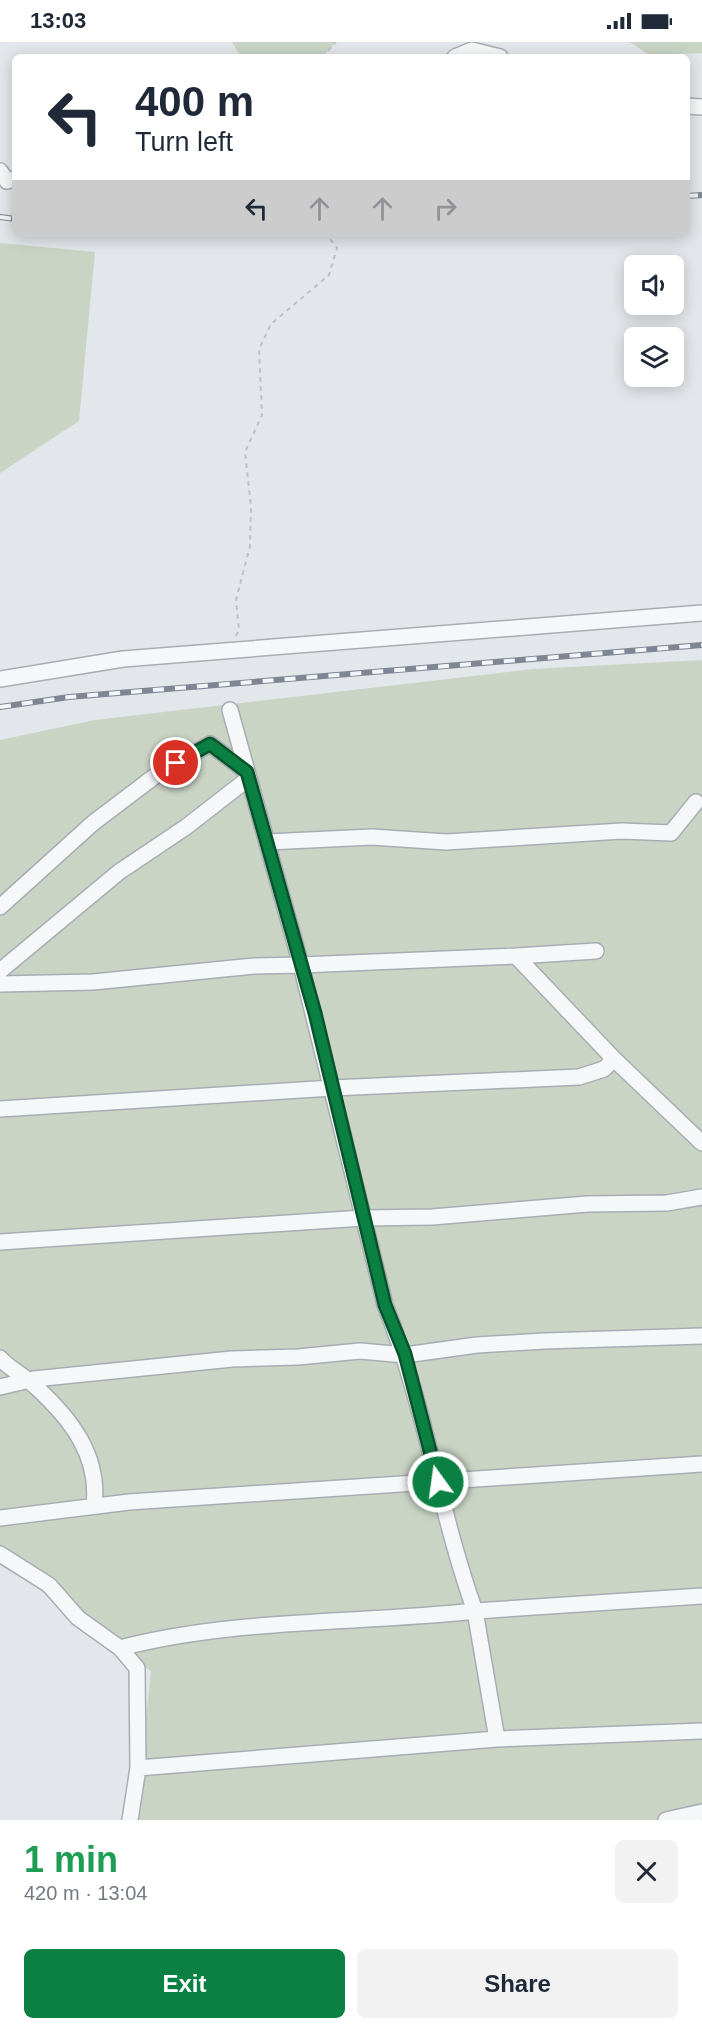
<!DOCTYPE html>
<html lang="en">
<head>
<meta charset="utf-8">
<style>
	:root { --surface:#fff; --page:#f2f2f3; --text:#1f2937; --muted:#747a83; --accent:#0b8043 }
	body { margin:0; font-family:Helvetica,sans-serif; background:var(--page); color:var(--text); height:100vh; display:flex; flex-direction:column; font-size:22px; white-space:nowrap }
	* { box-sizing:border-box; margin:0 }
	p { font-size:20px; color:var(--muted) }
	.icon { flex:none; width:33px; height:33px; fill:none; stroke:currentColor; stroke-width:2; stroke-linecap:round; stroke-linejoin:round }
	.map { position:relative; height:1778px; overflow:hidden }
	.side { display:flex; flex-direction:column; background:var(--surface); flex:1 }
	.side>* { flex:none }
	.guide { position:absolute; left:12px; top:12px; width:678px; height:183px; border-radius:9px; box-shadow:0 3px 15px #0003; background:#fff; color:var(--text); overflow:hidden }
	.tools { position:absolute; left:624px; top:213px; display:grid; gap:12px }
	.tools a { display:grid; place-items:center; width:60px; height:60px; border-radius:9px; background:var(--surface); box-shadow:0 3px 15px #0003; font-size:30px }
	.pin { position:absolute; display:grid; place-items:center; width:51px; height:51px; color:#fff; margin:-26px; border:3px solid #fff; border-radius:50%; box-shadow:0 2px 6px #0007 }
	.me { position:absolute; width:66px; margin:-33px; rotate:346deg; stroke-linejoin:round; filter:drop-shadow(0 0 4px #0008) }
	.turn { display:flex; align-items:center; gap:21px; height:126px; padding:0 24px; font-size:27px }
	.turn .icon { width:78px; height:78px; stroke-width:2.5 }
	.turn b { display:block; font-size:42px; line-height:51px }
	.lanes { display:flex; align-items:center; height:57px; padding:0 24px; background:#0003; justify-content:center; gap:30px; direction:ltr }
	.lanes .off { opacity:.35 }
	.round { display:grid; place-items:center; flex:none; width:63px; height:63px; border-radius:9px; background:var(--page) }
	.overview { display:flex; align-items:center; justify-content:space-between; height:102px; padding:0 24px }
	h1 { font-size:36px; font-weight:800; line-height:45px; color:#1e9e55 }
	.cta { display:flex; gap:12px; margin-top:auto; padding:12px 24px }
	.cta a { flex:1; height:69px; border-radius:9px; background:var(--accent); color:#fff; font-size:24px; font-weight:800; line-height:69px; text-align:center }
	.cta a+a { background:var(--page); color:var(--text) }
	.status { display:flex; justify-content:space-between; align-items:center; height:42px; padding:0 30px; background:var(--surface); direction:ltr }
	.status svg { height:16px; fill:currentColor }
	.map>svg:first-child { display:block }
</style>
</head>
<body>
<div class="status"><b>13:03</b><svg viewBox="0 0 49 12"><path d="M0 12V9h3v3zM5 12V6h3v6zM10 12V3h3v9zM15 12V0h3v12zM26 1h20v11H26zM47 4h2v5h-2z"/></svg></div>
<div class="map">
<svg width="702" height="1778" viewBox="0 0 702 1778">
	<rect width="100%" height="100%" fill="#e3e6ea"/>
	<!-- green -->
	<path fill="#c9d4c5" d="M232 0H336L322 15H241Z
		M630 0H702V11L649 13Z
		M0 201 95 210 79 379 0 431Z
		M702 618V1778H135L151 1629 0 1519V698L95 678 533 627Z"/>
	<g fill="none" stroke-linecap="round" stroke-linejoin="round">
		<!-- minor casing -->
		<g stroke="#a8adb4" stroke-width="18">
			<path id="minor" d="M455 15 472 8 500 15
				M687 64 702 65
				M0 129 7 139 15 137
				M0 637 123 617 702 571
				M230 668 301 923 516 914 614 1017 702 1101
				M267 800 372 795 446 800 622 789 671 791 696 760
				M0 865 93 781 159 731 210 702 247 730
				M516 914 596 909
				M0 929 119 830 186 785 249 736
				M0 942 93 940 254 924 301 923 385 1263C425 1362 439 1469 475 1569 357 1582 235 1576 120 1606
				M0 1067 332 1046 579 1035 604 1027 614 1017
				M0 1200 363 1176 432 1175 587 1162 667 1161 702 1155
				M0 1316C11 1328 25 1334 36 1345 71 1377 100 1414 94 1464
				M0 1345 34 1337 232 1317 298 1315 360 1309 405 1313 477 1303 544 1299 702 1294
				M0 1476 129 1460 702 1422
				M0 1512 49 1543 78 1576 120 1606 137 1626 138 1726 130 1778
				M497 1697 702 1689
				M138 1726 497 1697 475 1569 702 1554
				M666 1778 702 1770"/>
		</g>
		<!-- path -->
		<path stroke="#bdc0c5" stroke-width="2" stroke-dasharray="4.5 4.5" stroke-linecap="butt" d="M322 15 336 0
			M236 594 239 588 236 558 250 504 251 465 245 410 262 373 259 307 271 282 329 233 337 206 326 192"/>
		<!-- minor -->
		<use href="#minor" stroke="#f6f7f9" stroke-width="15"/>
		<!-- rail casing -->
		<g stroke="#7e8693" stroke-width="6">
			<path id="rail" d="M687 154 702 153
				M0 175 15 177
				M0 665 69 655 702 603"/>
		</g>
		<!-- rail -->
		<use href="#rail" stroke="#f3f5f8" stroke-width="4" stroke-dasharray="11" stroke-linecap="butt"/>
	</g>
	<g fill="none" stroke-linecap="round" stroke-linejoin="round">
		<!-- route casing -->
		<g stroke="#07532c" stroke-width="15">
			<path id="route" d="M176 721 210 702 247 730 315 971 385 1263 405 1312 438 1440"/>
		</g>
		<!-- route -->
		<use href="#route" stroke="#0b8043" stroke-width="10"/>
	</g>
</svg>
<div class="tools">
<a><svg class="icon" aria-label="sound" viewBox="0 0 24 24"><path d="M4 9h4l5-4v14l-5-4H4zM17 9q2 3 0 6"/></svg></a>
<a><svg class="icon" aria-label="layers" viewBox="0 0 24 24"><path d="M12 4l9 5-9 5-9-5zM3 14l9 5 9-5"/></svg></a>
</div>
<div class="pin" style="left:176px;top:721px;background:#d93025"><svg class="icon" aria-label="arrive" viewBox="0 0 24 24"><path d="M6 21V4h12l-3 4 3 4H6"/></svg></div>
<svg class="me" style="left:438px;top:1440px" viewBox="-20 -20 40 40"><circle r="17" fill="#0b8043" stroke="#fff" stroke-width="3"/><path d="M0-11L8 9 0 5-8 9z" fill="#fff"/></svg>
<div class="guide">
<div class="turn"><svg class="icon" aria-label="left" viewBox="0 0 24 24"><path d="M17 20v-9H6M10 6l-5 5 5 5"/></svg><div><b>400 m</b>Turn left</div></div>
<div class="lanes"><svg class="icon" aria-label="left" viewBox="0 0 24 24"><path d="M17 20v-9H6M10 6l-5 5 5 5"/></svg><svg class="icon off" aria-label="ahead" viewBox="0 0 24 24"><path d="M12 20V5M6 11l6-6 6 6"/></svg><svg class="icon off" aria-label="ahead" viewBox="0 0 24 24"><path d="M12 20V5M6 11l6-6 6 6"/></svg><svg class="icon off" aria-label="right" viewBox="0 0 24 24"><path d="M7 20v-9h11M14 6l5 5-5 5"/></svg></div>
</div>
</div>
<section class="side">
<div class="overview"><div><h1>1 min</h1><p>420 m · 13:04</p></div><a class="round"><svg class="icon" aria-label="close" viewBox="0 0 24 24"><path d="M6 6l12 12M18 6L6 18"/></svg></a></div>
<div class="cta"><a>Exit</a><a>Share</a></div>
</section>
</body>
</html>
